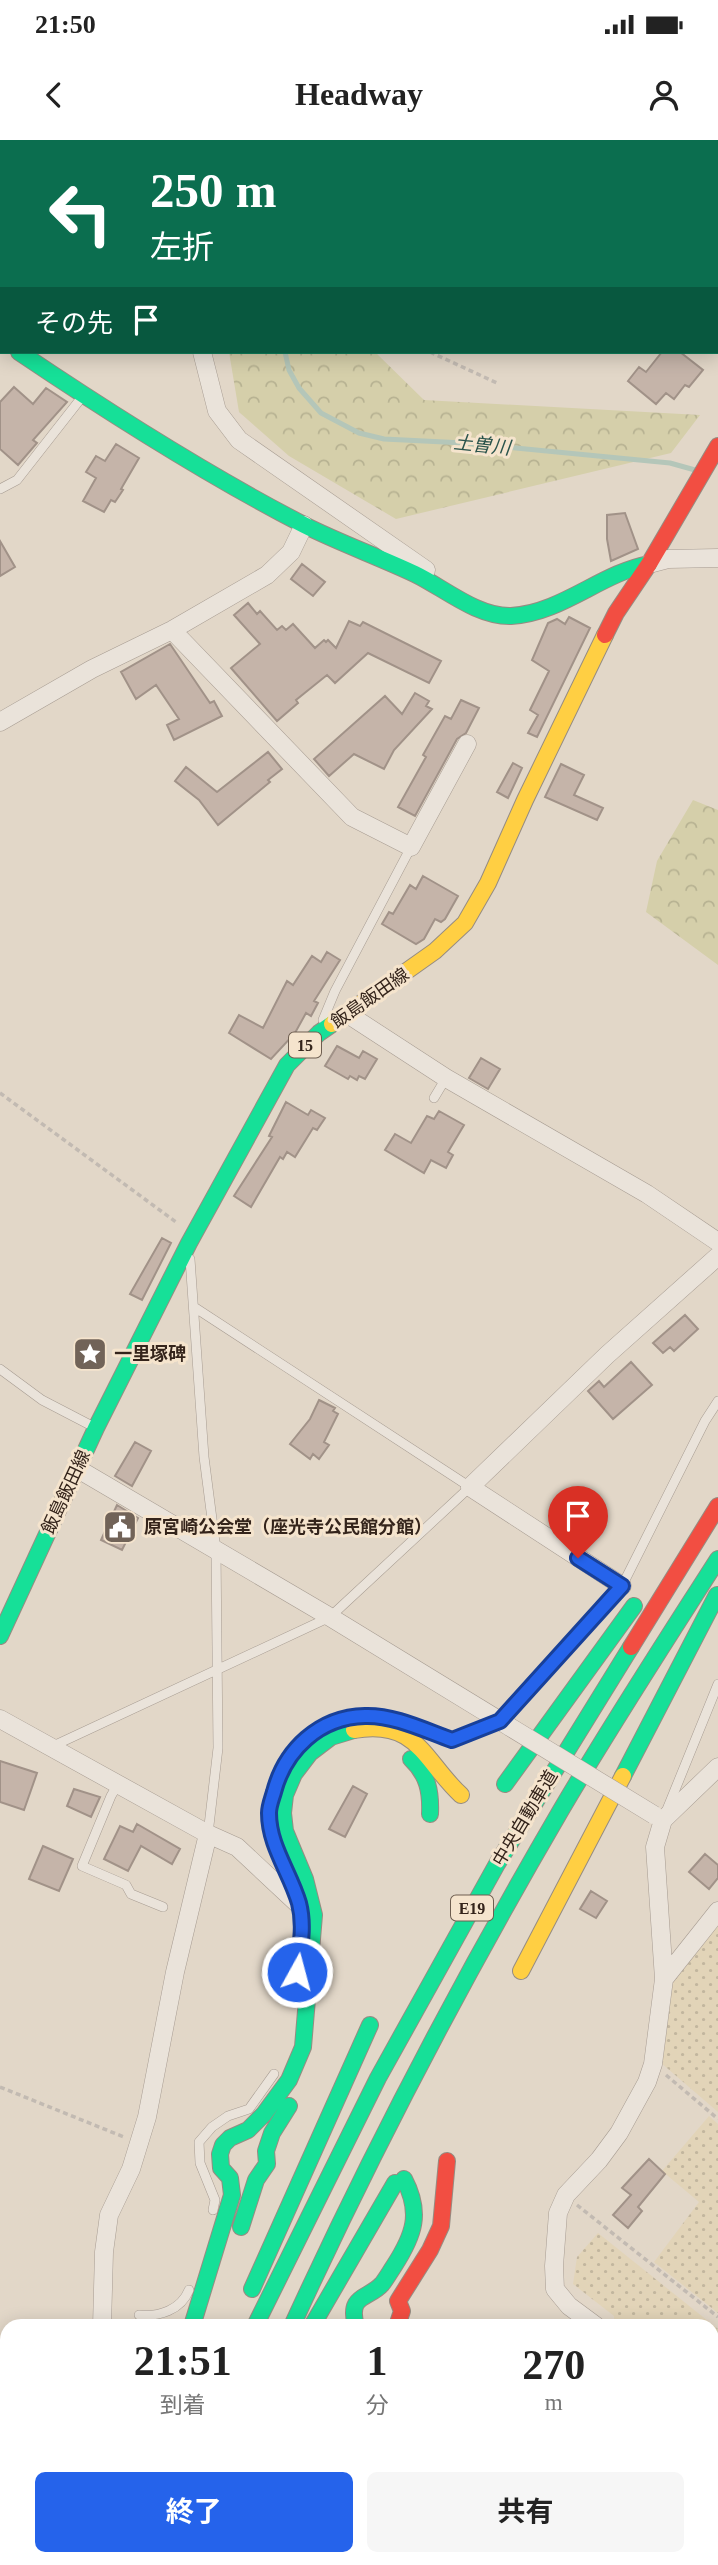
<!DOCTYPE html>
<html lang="ja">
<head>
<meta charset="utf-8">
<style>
	:root { --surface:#fff; --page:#f6f6f6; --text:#222; --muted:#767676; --accent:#2563eb }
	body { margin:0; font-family:"Times New Roman","Noto Sans JP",serif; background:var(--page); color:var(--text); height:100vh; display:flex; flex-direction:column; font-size:26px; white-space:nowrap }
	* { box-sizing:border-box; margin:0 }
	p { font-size:23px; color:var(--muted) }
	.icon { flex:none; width:38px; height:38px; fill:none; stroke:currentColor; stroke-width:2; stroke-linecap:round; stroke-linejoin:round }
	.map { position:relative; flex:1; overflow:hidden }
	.details { position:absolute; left:0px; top:2179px; width:719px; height:247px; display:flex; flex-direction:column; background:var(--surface); border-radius:21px 21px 0 0; box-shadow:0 4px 18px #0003 }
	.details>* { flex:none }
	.banner { position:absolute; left:0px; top:0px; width:719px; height:214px; box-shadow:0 4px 18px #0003; background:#0b6e4f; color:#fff; overflow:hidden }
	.pin { position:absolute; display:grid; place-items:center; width:60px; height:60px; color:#fff; margin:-72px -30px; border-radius:50% 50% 50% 0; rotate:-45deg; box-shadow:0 0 7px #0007 }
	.pin .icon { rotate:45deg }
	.me { position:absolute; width:77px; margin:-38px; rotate:7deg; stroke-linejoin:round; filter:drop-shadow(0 0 5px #0008) }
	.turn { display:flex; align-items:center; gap:24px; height:147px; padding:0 35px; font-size:32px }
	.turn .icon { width:91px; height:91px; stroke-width:2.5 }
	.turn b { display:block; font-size:49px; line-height:60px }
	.then { display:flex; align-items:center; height:66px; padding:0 35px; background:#0003; gap:14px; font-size:26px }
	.eta { display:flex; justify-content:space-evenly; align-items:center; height:119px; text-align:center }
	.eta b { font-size:42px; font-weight:700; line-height:49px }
	.button { display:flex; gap:14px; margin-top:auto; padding:14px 35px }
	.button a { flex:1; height:80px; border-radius:10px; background:var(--accent); color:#fff; font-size:28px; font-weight:700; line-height:80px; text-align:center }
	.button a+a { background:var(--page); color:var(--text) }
	.status { display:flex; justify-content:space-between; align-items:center; height:49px; padding:0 35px; background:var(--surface); direction:ltr }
	.status svg { height:19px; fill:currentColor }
	header { display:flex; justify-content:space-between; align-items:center; height:91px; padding:0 35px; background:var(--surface); font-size:32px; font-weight:700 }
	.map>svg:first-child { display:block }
</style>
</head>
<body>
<div class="status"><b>21:50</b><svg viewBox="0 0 49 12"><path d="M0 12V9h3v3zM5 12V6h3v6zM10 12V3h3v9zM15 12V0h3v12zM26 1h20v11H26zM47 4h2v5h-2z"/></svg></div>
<header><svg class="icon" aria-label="back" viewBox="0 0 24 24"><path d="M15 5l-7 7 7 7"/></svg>Headway<svg class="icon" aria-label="person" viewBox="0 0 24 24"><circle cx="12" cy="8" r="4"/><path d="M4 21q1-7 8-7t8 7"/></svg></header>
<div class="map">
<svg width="718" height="2425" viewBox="0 0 718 2425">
	<defs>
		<pattern id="farmland-dots" width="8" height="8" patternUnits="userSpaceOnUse" patternTransform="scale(1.75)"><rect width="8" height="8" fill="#e2d4b8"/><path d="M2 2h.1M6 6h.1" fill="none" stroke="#c2b69e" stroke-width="1.8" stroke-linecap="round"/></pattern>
		<pattern id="forest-crowns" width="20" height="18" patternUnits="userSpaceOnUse" patternTransform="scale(1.75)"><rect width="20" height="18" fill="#d5cfaa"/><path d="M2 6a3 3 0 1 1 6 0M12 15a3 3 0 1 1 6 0" fill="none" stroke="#b7b292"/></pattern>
	</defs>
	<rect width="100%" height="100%" fill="#e2d7c8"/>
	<!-- farmland -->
	<path fill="url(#farmland-dots)" d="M718 1783V1972L660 1922 672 1839Z
		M709 1976 718 1984V2173L654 2122 699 2062 662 2031Z
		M598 2093 718 2189V2360L712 2355V2186H614V2176L573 2144 577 2117Z
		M712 2372 718 2377V2425H659L637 2419 712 2418Z"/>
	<!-- forest -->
	<path fill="url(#forest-crowns)" d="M229 212H375L424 260 700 275 671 313 396 379 289 316 239 272Z
		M693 660 718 670V825L646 772 657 721Z"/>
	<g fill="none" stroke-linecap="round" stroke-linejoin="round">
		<!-- stream -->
		<path stroke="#b4c6b9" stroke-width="5" d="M227 0 228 2
			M285 212 289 230 299 248 321 273 359 293 384 299 464 303 670 323 695 330"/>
	</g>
	<!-- building -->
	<path fill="#c5b4a9" stroke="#a19288" stroke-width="2" d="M662 212H680L703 230 689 247 685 245 674 259 666 253 656 264 628 241 639 227 646 232Z
		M14 247 33 264 46 248 67 262 33 300 37 303 18 325 0 309V262Z
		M116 304 139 318 121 349 123 350 115 362 111 360 104 372 83 361 96 338 86 332 96 316 105 321Z
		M625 373 638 409 611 421 607 399V375Z
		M0 401 15 427 0 436Z
		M302 424 325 442 313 456 291 439Z
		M248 463 257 474 260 471 277 490 282 486 286 490 293 484 315 508 324 500 326 502 328 500 336 508 349 481 360 486 363 482 441 521 429 543 368 513 335 543 327 535 296 560 298 563 277 581 231 528 260 504 234 475Z
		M569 477 590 488 537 597 528 593 538 575 530 570 549 531 532 520 548 483 557 479 565 484Z
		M170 504 210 563 214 561 222 576 174 600 167 585 179 579 156 545 136 559 121 532Z
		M415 553 429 561 426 566 432 569 394 610 384 629 354 614 329 636 314 619 385 556 402 574Z
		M461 560 479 568 466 593 457 599 415 676 398 667 426 617 423 615 445 576 451 579Z
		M268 612 282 629 268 640 270 642 218 685 199 660 175 641 186 627 217 652Z
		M513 623 522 628 508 658 497 652Z
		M561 624 584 635 574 655 603 668 597 680 545 657Z
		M423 736 458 756 445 779 441 782 435 779 424 799 416 804 382 784 389 772 393 774 410 745 416 749Z
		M327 812 340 820 314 861 318 863 311 876 306 873 295 893 271 919 229 893 239 875 263 888 287 841 293 845 312 816 321 822Z
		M337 906 359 918 363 911 377 919 365 939 359 936 357 940 350 936 348 939 325 926Z
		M481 918 500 929 488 949 469 938Z
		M286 962 308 975 311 970 325 978 317 990 313 988 295 1017 287 1012 283 1019 280 1017 251 1067 234 1056 272 997 269 996Z
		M439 971 464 985 448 1012 453 1015 446 1028 431 1020 424 1033 385 1010 395 994 411 1003 427 976 434 979Z
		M162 1098 171 1103 142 1160 130 1154Z
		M685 1175 698 1189 674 1211 670 1207 663 1213 653 1203Z
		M631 1222 652 1245 613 1279 588 1251 599 1241 604 1247Z
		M319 1260 335 1268 333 1271 338 1274 324 1302 329 1305 319 1319 313 1314 310 1319 290 1304 310 1279Z
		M135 1302 151 1311 132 1346 115 1336Z
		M117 1365 138 1378 122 1410 101 1400Z
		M0 1621 37 1633 24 1670 0 1662Z
		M353 1646 367 1654 345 1697 329 1689Z
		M74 1649 100 1657 91 1677 67 1666Z
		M137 1684 180 1709 172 1724 141 1706 128 1731 104 1719 120 1686 133 1692Z
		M43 1706 73 1719 59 1751 29 1739Z
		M705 1714 718 1725V1738L709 1749 689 1732Z
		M591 1751 607 1761 596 1778 580 1769Z
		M649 2019 665 2034 638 2067 642 2071 628 2088 613 2075 631 2055 622 2048Z"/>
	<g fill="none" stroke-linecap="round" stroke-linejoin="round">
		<!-- lane casing -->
		<g stroke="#a79c92" stroke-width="10">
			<path id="lane" d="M0 349 17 340 82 257
				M323 880 335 851 411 707
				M434 958 446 938
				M190 1119 204 1317 216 1410 218 1608 208 1694
				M0 1229 42 1260 94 1287
				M414 1586 452 1600 500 1581 622 1446 705 1281 718 1261
				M51 1607 330 1477 470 1347 194 1167
				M118 1644 111 1656 82 1726 126 1745 131 1754 163 1767
				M666 1672 718 1544
				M213 2070 215 2060 200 2023 199 2002 212 1987 228 1976 249 1969 274 1934
				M139 2175C159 2177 181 2170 189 2150"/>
		</g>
		<!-- street casing -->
		<g stroke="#a79c92" stroke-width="19">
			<path id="street" d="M134 0 136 2
				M516 0 519 2
				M718 159V160
				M202 212 217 271 239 300 426 430
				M649 424 668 419 718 418
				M172 490 352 677 411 707 467 604
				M0 582 92 529 172 490 267 435 291 412 304 385
				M346 873 446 938 647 1054 718 1102
				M78 1329 330 1477 510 1587
				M622 1446 470 1347 607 1215 718 1116
				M0 1579 208 1694 237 1707 299 1765
				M664 1839 718 1771
				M102 2186 104 2112 109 2075 131 2029 147 1977 175 1832 208 1694
				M596 2186 569 2166 555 2149 554 2126 558 2073 566 2055 599 2020 619 1993 647 1942 653 1924 664 1839 655 1707 663 1680 718 1627
				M65 2425 69 2418
				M389 2425 404 2418"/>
		</g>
		<!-- fast casing -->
		<g stroke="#968c82" stroke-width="18">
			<path id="fast" d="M0 199 2 200
				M19 212C111 274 205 334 304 385 340 403 379 417 415 434 444 448 477 477 511 476 562 473 601 433 649 424
				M0 1496 96 1288 189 1103 287 925 319 893 332 884
				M411 1619C428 1635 431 1652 430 1674
				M623 1636 717 1455
				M505 1644 634 1466
				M241 2087 256 2040 267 2024 266 2011 272 1993 289 1966
				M252 2149 370 1885
				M192 2186 232 2055 230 2038 221 2028 220 2014 223 2005 230 1998 248 1990 264 1974 289 1940 303 1907 314 1775 305 1739 285 1691 283 1673 285 1655 294 1634 310 1613 331 1597 354 1590
				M255 2186 378 1938 497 1724 631 1507
				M292 2186C373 2009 463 1838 561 1670 611 1585 665 1502 718 1419
				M312 2186 395 2043
				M356 2186C347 2154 369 2159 382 2144 386 2139 390 2132 394 2126 414 2095 422 2073 404 2039
				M431 2418 432 2425
				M83 2425 86 2418
				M161 2425 164 2418
				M192 2425 194 2418
				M263 2425 264 2418"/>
		</g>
		<!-- slow casing -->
		<g stroke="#968c82" stroke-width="18">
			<path id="slow" d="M332 884 435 811 465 783 488 743 525 660 605 495
				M354 1590C418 1579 424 1621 461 1655
				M521 1831 623 1636
				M0 2306 7 2308
				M326 2418 327 2425"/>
		</g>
		<!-- jam casing -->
		<g stroke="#968c82" stroke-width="18">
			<path id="jam" d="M605 495 616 473 649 424 718 306
				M631 1507 718 1366
				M397 2186 402 2171 398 2161 430 2110 441 2086 447 2021"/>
		</g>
		<!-- path -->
		<path stroke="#c2bab2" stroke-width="3.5" stroke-dasharray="5 3.5" stroke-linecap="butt" d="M390 2 391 0
			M696 2 700 0
			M430 212 497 243
			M0 953 176 1082
			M666 1935 718 1979
			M0 1947 124 1997
			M577 2065 718 2177
			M712 2362 718 2367
			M615 2418 638 2425"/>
		<!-- lane -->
		<use href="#lane" stroke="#eae3da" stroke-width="9"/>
		<!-- street -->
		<use href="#street" stroke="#eae3da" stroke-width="18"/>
		<!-- fast -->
		<use href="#fast" stroke="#16e098" stroke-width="16"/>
		<!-- slow -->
		<use href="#slow" stroke="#ffcf43" stroke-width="16"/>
		<!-- jam -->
		<use href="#jam" stroke="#f24e42" stroke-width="16"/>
		<!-- street-bridge casing -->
		<g stroke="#a79c92" stroke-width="19" stroke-linecap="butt">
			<path id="street-bridge" d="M510 1587 654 1675"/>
		</g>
		<!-- street-bridge -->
		<use href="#street-bridge" stroke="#eae3da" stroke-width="18"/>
	</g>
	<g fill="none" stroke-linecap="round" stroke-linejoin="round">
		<!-- route casing -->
		<g stroke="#184099" stroke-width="18">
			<path id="route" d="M297 1832C300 1809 305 1786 299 1763 290 1732 269 1706 269 1673 269 1666 272 1659 274 1652 285 1610 319 1577 365 1576 394 1575 424 1590 452 1600L500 1581 622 1446 578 1418"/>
		</g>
		<!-- route -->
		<use href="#route" stroke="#2563eb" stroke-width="12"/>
	</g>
	<!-- icons -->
	<defs>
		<g id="sight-square" transform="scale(1.75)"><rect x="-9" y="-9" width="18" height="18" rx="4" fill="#716358" stroke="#f5e4cd"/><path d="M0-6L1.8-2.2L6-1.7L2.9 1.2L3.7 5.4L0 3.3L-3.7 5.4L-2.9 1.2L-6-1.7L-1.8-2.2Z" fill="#fff"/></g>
		<g id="civic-square" transform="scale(1.75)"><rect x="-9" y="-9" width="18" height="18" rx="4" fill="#716358" stroke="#f5e4cd"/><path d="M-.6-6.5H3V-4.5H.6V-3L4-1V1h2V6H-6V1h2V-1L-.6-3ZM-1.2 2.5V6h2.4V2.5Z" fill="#fff"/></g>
	</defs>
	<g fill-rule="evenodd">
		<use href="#sight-square" x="90" y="1214"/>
		<use href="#civic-square" x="120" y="1387"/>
	</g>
	<g text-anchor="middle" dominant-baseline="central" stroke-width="6" stroke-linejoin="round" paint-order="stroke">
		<!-- shield labels -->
		<g fill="#f5e4cd" stroke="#6e5e50" stroke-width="2">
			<rect x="289" y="892.5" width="32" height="25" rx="5"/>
			<rect x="451" y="1755.5" width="42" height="25" rx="5"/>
		</g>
		<g font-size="16" font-weight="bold" fill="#34241b">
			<text x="305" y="905">15</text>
			<text x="472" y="1768">E19</text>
		</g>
		<!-- street labels -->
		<g font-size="18" fill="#34241b" stroke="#f5e4cd">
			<text transform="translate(370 858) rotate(-35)">飯島飯田線</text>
			<text transform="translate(66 1352) rotate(-65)">飯島飯田線</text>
			<text transform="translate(525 1678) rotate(-59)">中央自動車道</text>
		</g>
		<!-- poi labels -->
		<g font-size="18" font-weight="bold" fill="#34241b" stroke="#f5e4cd" text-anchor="start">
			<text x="114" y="1214">一里塚碑</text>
			<text x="144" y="1387">原宮崎公会堂（座光寺公民館分館）</text>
		</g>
		<!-- water labels -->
		<g font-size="19" font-style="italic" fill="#2b544c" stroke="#f5e4cd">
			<text transform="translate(482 305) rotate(6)">土曽川</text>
		</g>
	</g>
</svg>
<div class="pin" style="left:578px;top:1418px;background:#d93025"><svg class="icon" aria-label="arrive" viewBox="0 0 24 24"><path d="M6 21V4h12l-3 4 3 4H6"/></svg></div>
<svg class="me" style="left:297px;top:1832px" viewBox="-20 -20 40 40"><circle r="17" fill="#2563eb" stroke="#fff" stroke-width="3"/><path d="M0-11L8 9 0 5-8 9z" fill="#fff"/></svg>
<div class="banner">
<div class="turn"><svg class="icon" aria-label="left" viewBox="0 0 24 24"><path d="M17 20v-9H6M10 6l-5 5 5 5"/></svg><div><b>250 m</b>左折</div></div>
<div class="then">その先<svg class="icon" aria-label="arrive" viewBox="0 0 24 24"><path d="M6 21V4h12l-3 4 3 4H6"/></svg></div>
</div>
<section class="details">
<div class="eta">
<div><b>21:51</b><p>到着</p></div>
<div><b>1</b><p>分</p></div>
<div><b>270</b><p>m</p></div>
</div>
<div class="button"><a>終了</a><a>共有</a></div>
</section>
</div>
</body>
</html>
